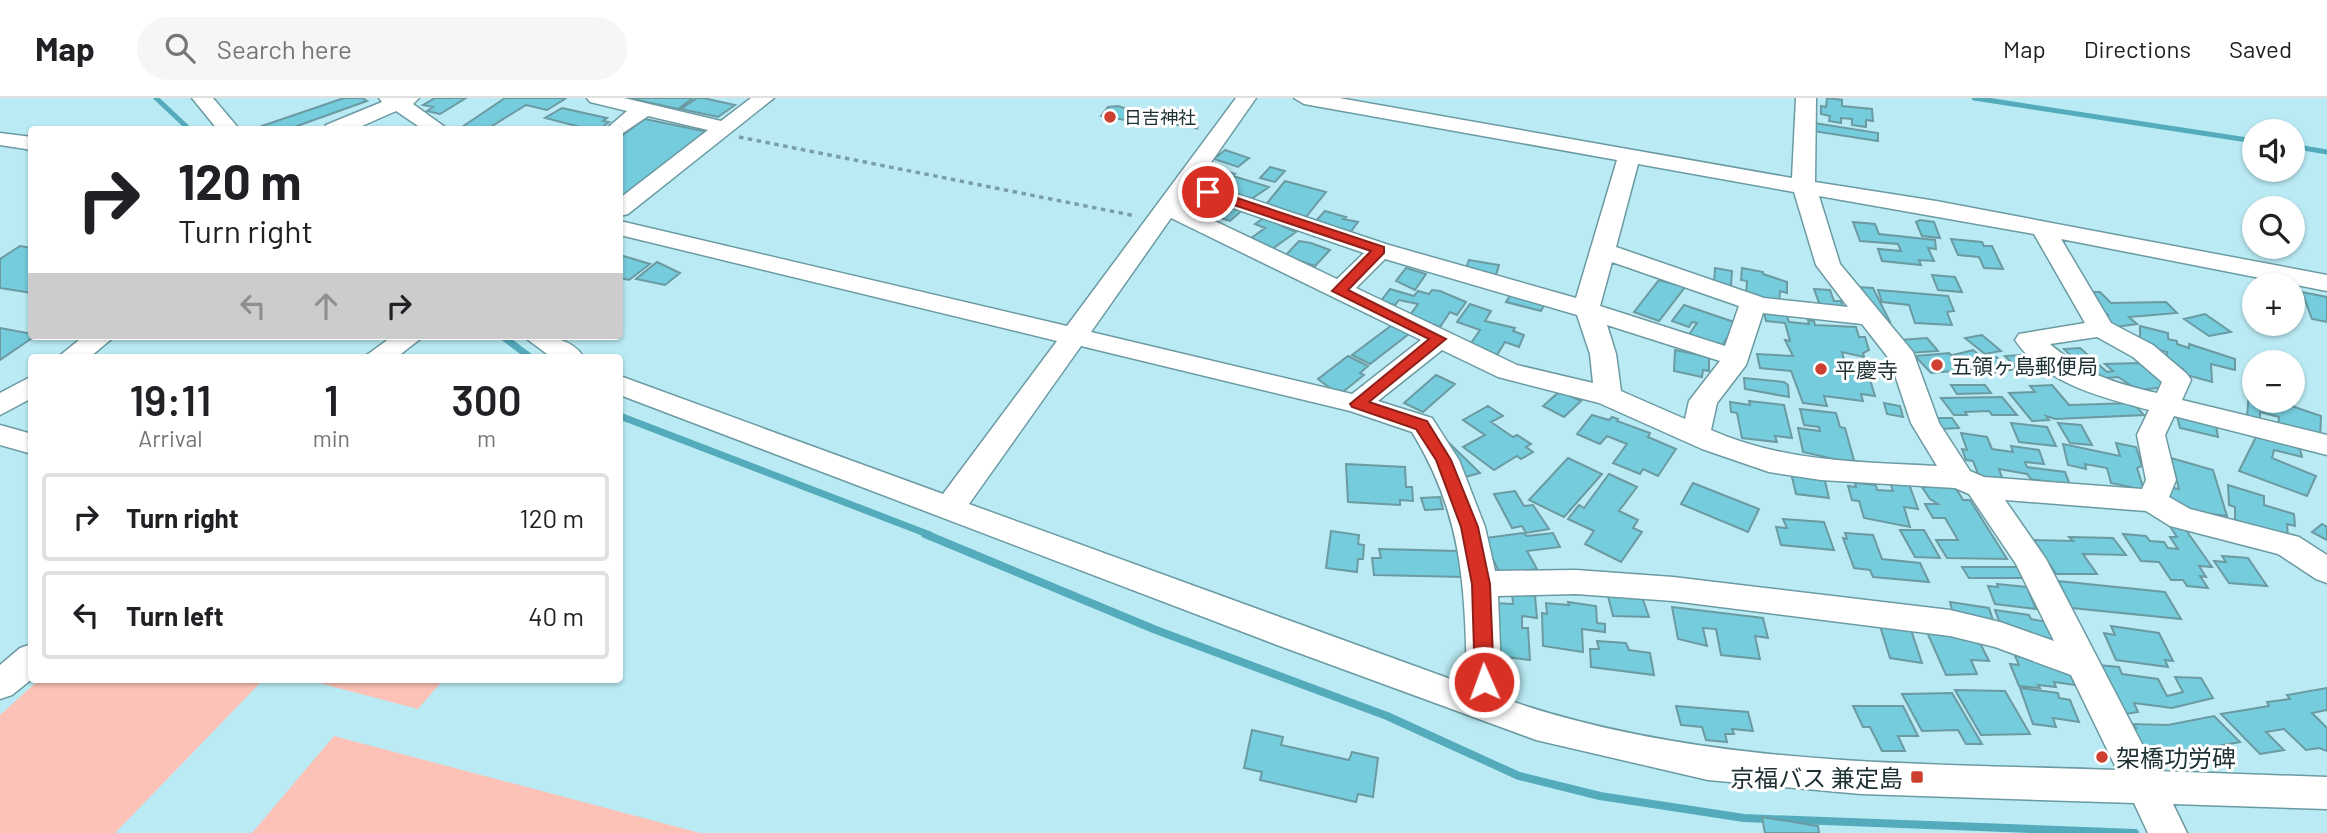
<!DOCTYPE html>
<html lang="en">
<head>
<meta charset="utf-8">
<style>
	:root { --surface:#fff; --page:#f6f6f6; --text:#202124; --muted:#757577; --line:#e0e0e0 }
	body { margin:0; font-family:Barlow,"Noto Sans JP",sans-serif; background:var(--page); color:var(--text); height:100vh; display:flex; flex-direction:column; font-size:26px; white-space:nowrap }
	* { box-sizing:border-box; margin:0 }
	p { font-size:23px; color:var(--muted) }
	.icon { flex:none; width:38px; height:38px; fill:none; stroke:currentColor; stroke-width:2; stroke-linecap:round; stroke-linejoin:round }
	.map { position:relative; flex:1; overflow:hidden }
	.sheet { position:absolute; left:28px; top:256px; width:595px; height:329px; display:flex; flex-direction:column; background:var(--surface); border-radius:7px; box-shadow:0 2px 5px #0004 }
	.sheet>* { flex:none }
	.hud { position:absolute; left:28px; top:28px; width:595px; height:214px; border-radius:7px; box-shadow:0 2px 5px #0004; background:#fff; color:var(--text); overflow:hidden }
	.buttons { position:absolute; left:2242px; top:21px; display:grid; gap:14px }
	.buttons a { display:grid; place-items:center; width:63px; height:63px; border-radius:50%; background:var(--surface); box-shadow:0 2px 5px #0004; font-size:35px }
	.pin { position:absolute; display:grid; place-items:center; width:60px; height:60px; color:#fff; margin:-30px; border:4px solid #fff; border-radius:50%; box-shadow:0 2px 7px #0007 }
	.me { position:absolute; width:77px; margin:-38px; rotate:358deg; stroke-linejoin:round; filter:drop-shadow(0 0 5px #0008) }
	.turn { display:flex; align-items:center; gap:24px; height:147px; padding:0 35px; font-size:32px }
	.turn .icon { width:91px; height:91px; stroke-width:2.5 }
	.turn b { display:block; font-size:49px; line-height:60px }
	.lanes { display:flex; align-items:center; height:66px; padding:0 35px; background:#0003; justify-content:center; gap:35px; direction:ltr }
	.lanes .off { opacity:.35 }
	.eta { display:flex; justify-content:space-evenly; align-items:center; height:119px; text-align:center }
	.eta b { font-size:42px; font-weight:600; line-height:49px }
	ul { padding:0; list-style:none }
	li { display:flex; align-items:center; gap:21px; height:88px; margin:0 14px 10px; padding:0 21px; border:4px solid var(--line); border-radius:7px }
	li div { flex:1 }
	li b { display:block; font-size:26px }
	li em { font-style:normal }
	header { display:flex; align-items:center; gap:42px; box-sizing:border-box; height:98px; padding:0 35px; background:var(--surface); border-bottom:2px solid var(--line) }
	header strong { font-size:33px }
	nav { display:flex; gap:38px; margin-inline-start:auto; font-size:24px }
	.search { width:490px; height:63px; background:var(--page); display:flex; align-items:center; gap:18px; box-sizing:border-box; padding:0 24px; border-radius:38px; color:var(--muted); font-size:26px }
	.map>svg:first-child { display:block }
</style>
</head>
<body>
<header>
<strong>Map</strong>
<div class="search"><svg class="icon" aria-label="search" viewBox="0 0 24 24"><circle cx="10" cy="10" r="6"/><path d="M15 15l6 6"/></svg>Search here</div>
<nav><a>Map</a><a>Directions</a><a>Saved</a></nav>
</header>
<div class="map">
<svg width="2327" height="735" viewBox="0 0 2327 735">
	<rect width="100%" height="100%" fill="#baebf4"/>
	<!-- green -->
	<path fill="#fcc2b7" d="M40 581H264L115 735H0V617Z
		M323 581H444L418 611 319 585Z
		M334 638 700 735H252Z"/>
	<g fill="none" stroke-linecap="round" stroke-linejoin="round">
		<!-- stream-far2 -->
		<path stroke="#54abbb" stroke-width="5" d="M156 0 190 32
			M1974 0 2254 43
			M2292 48 2327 54"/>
		<!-- stream-far1 -->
		<path stroke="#54abbb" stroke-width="7" d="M502 238 530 259
			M620 318 930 437"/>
		<!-- stream -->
		<path stroke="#54abbb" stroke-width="8" d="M925 436 1156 532 1387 618 1519 678 1600 698 1744 720 2135 735"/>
	</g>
	<!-- building -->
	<path fill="#75ccdc" stroke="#6b9aa2" stroke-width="2" d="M344 0H362L367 3 286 32H266L262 28Z
		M435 0H466L440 16 427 13 433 9 423 7Z
		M505 0H561L565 1 547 12 526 7 489 30 495 32 459 31Z
		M629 0H693L678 11Z
		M697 0H703L735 7 718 19 681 11Z
		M1827 0 1842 2V8L1872 11 1873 23 1866 22V29L1852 27V21L1841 20V25L1829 23 1830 18 1821 16V8L1826 9Z
		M1118 8 1133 13 1125 22 1101 18 1108 9Z
		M562 10 607 20 603 23 609 24 598 32H592L545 20Z
		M645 21 708 34 623 99 620 98V39Z
		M1814 25 1878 35V43L1813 33Z
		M1225 52 1249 60 1238 69 1214 61Z
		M1270 69 1285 73 1275 84 1260 80Z
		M1219 71 1235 76 1233 78 1269 89 1247 104 1224 97 1233 88 1204 84Z
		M1285 83 1326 94 1306 119 1264 109Z
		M1224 102 1246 109 1230 123 1208 116Z
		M1325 113 1346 119 1343 121 1358 124 1349 136 1314 125Z
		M1264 120 1296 134 1272 151 1250 141 1265 130 1255 126Z
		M1920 122 1934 124 1940 140 1922 138 1916 124Z
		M1853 124 1875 126 1879 136 1935 142 1936 151 1928 150 1934 163 1919 162 1921 167 1882 163 1878 151 1901 153 1898 146 1860 143Z
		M1951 141 1982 144 1984 148H1992L2003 171 1984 170 1979 159 1958 157Z
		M1299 143 1311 145 1330 152 1315 168 1285 158Z
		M20 148 32 150V195L0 190V161Z
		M620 157 650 166 629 182 620 180Z
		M1469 162 1499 167 1496 177 1466 171Z
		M657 164 680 175 665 187 636 181Z
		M1406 170 1426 176 1415 192 1396 183Z
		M1715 170 1732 173 1731 188 1714 185Z
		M1742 170 1763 174V176L1787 184V195L1780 193 1779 206 1746 197 1747 183 1741 182Z
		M1932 177 1955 179 1962 194 1938 192Z
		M1659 182 1685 189 1659 223 1634 214Z
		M1857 189 1873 190 1890 224 1874 223Z
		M1390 191 1414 198 1418 193 1429 196 1432 192 1440 193 1466 204 1457 217 1450 214 1440 229 1410 217 1418 206 1399 202 1395 207 1381 203Z
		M1814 191 1830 192 1834 203H1841L1845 216 1822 213Z
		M1878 192 1948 198 1954 213 1947 214 1952 227 1915 225 1909 207 1882 204Z
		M2084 194H2100L2111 205 2166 204 2177 215 2129 219 2137 226 2108 230 2096 217H2109L2097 214Z
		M2302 194 2327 199V224L2312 221Z
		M1511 196 1545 205 1541 213 1506 204Z
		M1470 206 1491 213 1485 223 1515 230 1513 233 1524 237 1519 249 1505 244 1497 257 1471 245 1480 232 1457 224Z
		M1684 207 1737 225 1733 240 1728 238 1721 250 1688 238 1697 225 1692 224 1689 229 1672 223Z
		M1764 215 1787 218 1789 224 1809 226 1808 222 1814 223 1815 227 1856 229 1859 239H1865L1869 252 1863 255 1864 259 1842 254 1845 265 1856 266 1859 274 1868 275 1875 298 1861 296 1863 303 1824 298 1827 308 1803 305 1791 273 1760 270 1757 256 1793 258 1785 242 1790 243 1785 225 1766 223Z
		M2205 216 2231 234 2209 238 2184 221Z
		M1392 227 1409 236 1370 266 1352 257Z
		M2140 228 2168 235V241L2177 243V246L2189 250V246L2235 261V272L2211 266 2212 284 2183 276V271L2166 266 2167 254 2140 247Z
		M0 230 32 236 35 238 0 262Z
		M1982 237 2001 253 1985 256 1965 240Z
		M1927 240 1938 253 1909 255 1898 242Z
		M2080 250 2107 274 2113 273 2105 266 2141 265 2168 289 2138 292 2118 279 2096 281 2064 251Z
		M1675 252 1709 259V273L1703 272 1702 279 1674 273Z
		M1973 252 1984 261 1996 259 2015 271 1979 278 1953 257Z
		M1949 255 1965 272 1931 275 1915 258Z
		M2037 256 2055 273 2022 275 2005 258Z
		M1348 258 1368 268 1360 275 1364 277 1339 297 1318 281Z
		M1436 277 1455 286 1423 314 1404 305Z
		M1744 280 1784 284 1788 287 1789 299 1745 291Z
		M2254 282V303H2277L2321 318 2320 344 2278 330 2279 319 2260 314V325L2247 321 2249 292Z
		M1951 287H1985L1991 295 1957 296Z
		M2052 287 2069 307 2133 305 2144 317 2055 321 2046 318 2049 322 2032 323 2009 295 2035 294 2030 288Z
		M1560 293 1581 303 1564 319 1543 308Z
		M2002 299 2017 317H1992L1989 313 1965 314 1967 317H1954L1941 300Z
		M1749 303 1784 307 1792 340 1775 338 1777 344 1742 340 1737 315 1731 314 1730 304 1750 307Z
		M1884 305 1900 308 1903 319 1887 316Z
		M1488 308 1503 318 1491 324 1513 339 1517 337 1531 346 1526 349 1533 354 1521 361 1517 358 1494 372 1463 349 1485 337 1463 322Z
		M1800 311 1836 315 1840 329 1845 330 1855 366 1803 354 1798 330 1820 333 1819 329 1804 327Z
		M1592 317 1609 322 1612 319 1618 321 1617 323 1650 335 1648 339 1676 351 1658 378 1643 371 1640 376 1613 365 1627 346 1607 338 1600 346 1577 336Z
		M2177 318 2216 327 2218 339 2180 330Z
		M1932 320H1952L1959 330 1939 331Z
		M2011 325 2047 329 2056 348 2019 344Z
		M2058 325 2081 327 2092 347 2070 345Z
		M1961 335 1987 339 1992 351 2013 354 2011 348 2039 352 2044 366 2025 364 2027 369 2065 374 2070 387 2031 381 2027 376 1999 371 2004 385 1980 381 1973 363 1966 362 1962 351 1967 352Z
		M2257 337 2299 347 2302 359 2274 352 2272 360 2316 378 2307 398 2239 373Z
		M1449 345 1480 375 1465 379 1442 349Z
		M2116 345 2136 349 2142 368 2137 370 2144 392 2111 385 2107 370 2085 366 2086 371 2068 367 2063 346 2120 358Z
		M1568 360 1602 376 1564 419 1529 402Z
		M2171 360 2213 372 2227 418 2173 411 2168 389 2179 391Z
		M1346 366 1405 369 1406 389H1412L1413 403 1400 402V407L1348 404Z
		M1791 375 1824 379 1829 400 1796 396Z
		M1609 376 1637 389 1619 413 1638 422 1633 430 1642 434 1621 464 1585 446 1594 433 1568 421 1579 407 1584 410Z
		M1890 384 1909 386 1918 411 1904 409 1910 429 1864 420 1859 403 1852 402 1848 388 1856 389 1855 385 1876 387 1877 392 1893 393Z
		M1693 385 1759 411 1748 434 1681 406Z
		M2228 387 2264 398V407L2294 416 2295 428 2287 426 2288 439 2235 422V409L2229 407Z
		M1922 389H1955L1963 402H1970L2007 461 1947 460 1936 442H1958L1945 420H1933L1925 406H1938L1930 401Z
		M1515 393 1524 408 1533 407 1549 431 1526 435 1522 428 1512 430 1494 396Z
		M1440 399 1443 411 1425 412 1421 400Z
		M1783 421 1824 424 1834 452 1781 447 1776 429 1787 430Z
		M2322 426 2327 429V442L2312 434Z
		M2169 427 2183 428 2212 469 2199 468 2206 479 2200 478 2208 490 2187 488 2183 482H2171L2159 464 2141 463 2123 436 2146 438 2150 443 2164 444 2168 450 2178 451 2170 439H2177Z
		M1900 432H1924L1940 460 1915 459Z
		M1331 433 1359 437 1358 446 1364 447 1363 461H1358L1357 474 1326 470Z
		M1523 435 1527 438 1553 435 1560 449 1527 453 1537 471 1500 476 1493 461H1488L1478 441Z
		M1845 435 1873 437 1882 461 1920 465 1929 484 1873 479 1870 472 1854 470 1843 440 1847 441Z
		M2069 439 2113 440 2126 457 2083 456 2097 476H2056L2034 442 2073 443Z
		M1379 451 1458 453 1464 479 1374 477 1372 460H1381Z
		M2222 458 2248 460 2267 488 2229 485 2214 463 2226 464Z
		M1962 469H2023L2030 480H1969Z
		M2058 483 2165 494 2181 521 2072 510Z
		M1997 486 2027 489 2036 511 1995 506 1988 488 1998 489Z
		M1512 495 1535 498 1537 520 1522 518V530H1528L1530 562 1498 558 1495 505 1513 506Z
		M1608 498 1642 499 1649 519 1613 518Z
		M1568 504 1596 508 1597 525 1605 526V534L1582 531 1583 554 1543 548 1542 515 1547 516 1546 505 1569 507Z
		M1950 504 1989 510 1994 525 1954 519Z
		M1672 509 1763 520 1768 540 1755 538 1760 561 1721 557 1716 531 1703 530 1707 548 1678 541Z
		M1995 512 2029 517 2031 521 2047 524 2053 542 2001 528Z
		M1880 528 1911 532 1922 565 1890 560Z
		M2111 528 2159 535 2173 563 2165 562 2168 569 2116 562 2104 535 2115 537Z
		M1927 534 1976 537 1989 563 1971 562 1977 576 1946 577Z
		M1597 543 1626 545 1629 552 1650 555 1654 577 1591 569 1590 551H1599Z
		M2015 558 2065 564 2075 587 2054 584 2056 589 2038 587 2040 590 2019 588 2010 566 2019 567Z
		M2098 567 2119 569 2122 576 2158 581 2167 598 2183 594 2175 579 2201 580 2213 600 2172 610 2134 605 2138 614 2120 617Z
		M2020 590 2058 595 2059 600 2070 602 2079 624 2053 620 2056 629 2033 626Z
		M2327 590V612L2312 615 2327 630V653L2319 650 2306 652 2284 631 2266 634 2284 652 2260 656 2221 616 2269 608 2267 604 2290 601 2287 597Z
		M1955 592 2005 593 2030 636 1981 637Z
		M1952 595 1982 646H1966L1958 632 1922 633 1902 596Z
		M1676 608 1748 614 1753 633 1732 631 1734 636H1725L1727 644 1706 642 1702 629 1681 627Z
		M1853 608H1903L1918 638H1898L1905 653H1882L1870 629H1863Z
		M2214 618 2240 644 2195 652 2199 664 2188 663 2190 666 2145 663 2130 631 2136 630 2132 626 2168 627Z
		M1252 632 1283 639 1281 647 1349 662 1352 654 1378 660 1373 699 1358 696 1356 704 1260 682 1262 674 1244 670Z
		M1762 719 1818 728 1819 735H1765Z"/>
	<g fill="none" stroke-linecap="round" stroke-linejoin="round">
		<!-- minor casing -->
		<g stroke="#6b9aa2" stroke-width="3">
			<path id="minor" d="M192 0H213L240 32H218Z
				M379 0H419L413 6 449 32H424L396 13 353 32H324L326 27 382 4Z
				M587 0H624L721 23 751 0H774L628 116 620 118V100L708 32 648 18 620 37V32H605L627 13 590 4Z
				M1236 0H1256L1198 83 1389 147 1576 200 1617 62 1304 6 1294 0H1339L1792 80 1796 0H1816L1815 84 1936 103 2327 177V193L2061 141 2111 225 2153 247 2187 276 2191 282 2182 302 2327 337V357L2174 318 2165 337 2176 382 2169 399 2190 411 2299 439 2327 457V485L2316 481 2278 456 2170 428 2146 413 2005 402 2046 461 2156 673 2327 679V711L2173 706 2187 735H2148L2134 705 1861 696 1708 682 1536 642 1277 547 620 297V278L943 396 1057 243 620 137V123L1067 228ZM1638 66 1794 94 1816 167 1848 209 1764 200 1616 149ZM1189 95 1364 155 1337 181 1181 107ZM1819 98 2034 136 2085 225 2019 236 2015 242C2045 286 2101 299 2149 312L2137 337 2146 382 2142 391 1984 379 1970 373 1939 325 1913 254 1840 166ZM1171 120 1421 242 1352 296 1091 234ZM1385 161 1577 217 1590 256 1593 285 1517 267 1356 190ZM1612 164 1739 208 1725 248 1600 208ZM1763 215 1862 226 1890 262 1911 325 1937 368C1859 364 1784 364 1711 332L1717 305 1746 267ZM1607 227 1720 263 1689 303 1685 321 1621 293 1616 256ZM2097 239 2133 259 2162 284 2157 295C2113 285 2085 276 2050 246ZM1081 248 1350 313 1412 334C1464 419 1465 491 1467 587L969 406ZM1442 252 1498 279 1599 305 1702 351 1769 374 1821 382 1955 390 1969 396 2016 466 2054 543 2000 524 1950 512 1673 479 1576 472 1495 473 1485 429 1459 362 1432 320 1378 303ZM1576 496 1673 503 1950 538 1995 549 2071 577 2117 672C1912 665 1699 669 1502 600L1498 498Z
				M0 35 32 39V52L0 47Z
				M84 238H115L90 259H58Z
				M393 238H424L397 259H364Z
				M523 238C546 238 569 238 584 259H551Z
				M32 278V300L0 317V295Z
				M0 327 32 336V356L0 347Z
				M32 546V581L12 597 0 601V567L20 550Z"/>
		</g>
		<!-- path -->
		<path stroke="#799ea4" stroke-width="3.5" stroke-dasharray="4.5 4.5" stroke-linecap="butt" d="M1141 20 1199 30
			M739 39 1136 118"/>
		<!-- minor -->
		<use href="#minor" fill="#fff" fill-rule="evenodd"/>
	</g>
	<!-- route -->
	<path fill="#d93025" stroke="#8d1f18" stroke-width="2" d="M1204 92H1213L1384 149V155L1348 192 1446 241 1369 304 1427 323 1451 362 1478 429 1490 486 1494 584 1491 590H1478L1475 584 1472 486 1461 429 1436 362 1416 331 1352 309 1350 306 1429 241 1332 193 1371 153 1204 97Z"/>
	<!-- markers -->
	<g fill="#cd402f" stroke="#fff" stroke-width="2.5">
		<circle cx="1110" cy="19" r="7"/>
		<circle cx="1937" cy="267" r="7"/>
		<circle cx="1821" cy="271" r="7"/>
		<circle cx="2102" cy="659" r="7"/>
		<rect x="1910" y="672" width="14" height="14" rx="3.5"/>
	</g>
	<g text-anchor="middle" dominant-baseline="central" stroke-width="6" stroke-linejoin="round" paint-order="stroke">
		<!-- far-poi labels -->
		<g font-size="18" fill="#1d3134" stroke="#fff" text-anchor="start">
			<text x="1124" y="19">日吉神社</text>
		</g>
		<!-- poi labels -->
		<g font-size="21" fill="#1d3134" stroke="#fff" text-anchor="start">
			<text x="1951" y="267">五領ヶ島郵便局</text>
			<text x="1835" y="271">平慶寺</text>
		</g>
		<!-- near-poi labels -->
		<g font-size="24" fill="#1d3134" stroke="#fff" text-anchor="start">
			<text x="2116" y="659">架橋功労碑</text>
			<text x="1903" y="679" text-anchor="end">京福バス 兼定島</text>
		</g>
	</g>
</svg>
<div class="buttons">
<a><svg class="icon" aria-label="sound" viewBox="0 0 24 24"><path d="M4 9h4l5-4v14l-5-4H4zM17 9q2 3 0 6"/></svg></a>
<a><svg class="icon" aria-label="search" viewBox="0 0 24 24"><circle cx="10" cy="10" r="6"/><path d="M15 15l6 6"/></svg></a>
<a>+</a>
<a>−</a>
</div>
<div class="pin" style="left:1208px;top:94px;background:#d93025"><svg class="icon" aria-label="arrive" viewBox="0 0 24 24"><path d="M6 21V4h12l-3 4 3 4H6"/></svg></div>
<svg class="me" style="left:1484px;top:584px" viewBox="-20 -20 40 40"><circle r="17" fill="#d93025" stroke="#fff" stroke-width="3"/><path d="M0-11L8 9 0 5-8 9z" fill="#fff"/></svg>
<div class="hud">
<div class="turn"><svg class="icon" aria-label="right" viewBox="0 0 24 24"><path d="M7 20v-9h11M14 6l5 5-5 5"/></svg><div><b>120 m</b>Turn right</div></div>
<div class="lanes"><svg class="icon off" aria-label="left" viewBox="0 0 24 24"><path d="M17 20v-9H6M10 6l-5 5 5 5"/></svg><svg class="icon off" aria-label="ahead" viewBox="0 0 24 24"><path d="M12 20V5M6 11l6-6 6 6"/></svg><svg class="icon" aria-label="right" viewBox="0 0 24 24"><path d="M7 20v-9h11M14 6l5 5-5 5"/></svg></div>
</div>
<section class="sheet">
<div class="eta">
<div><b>19:11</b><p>Arrival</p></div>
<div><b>1</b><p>min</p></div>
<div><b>300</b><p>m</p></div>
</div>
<ul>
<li><svg class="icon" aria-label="right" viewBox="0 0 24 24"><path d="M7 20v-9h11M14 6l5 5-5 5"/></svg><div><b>Turn right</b></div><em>120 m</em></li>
<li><svg class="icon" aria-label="left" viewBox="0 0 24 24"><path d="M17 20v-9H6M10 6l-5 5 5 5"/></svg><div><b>Turn left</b></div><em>40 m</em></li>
</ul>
</section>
</div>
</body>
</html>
